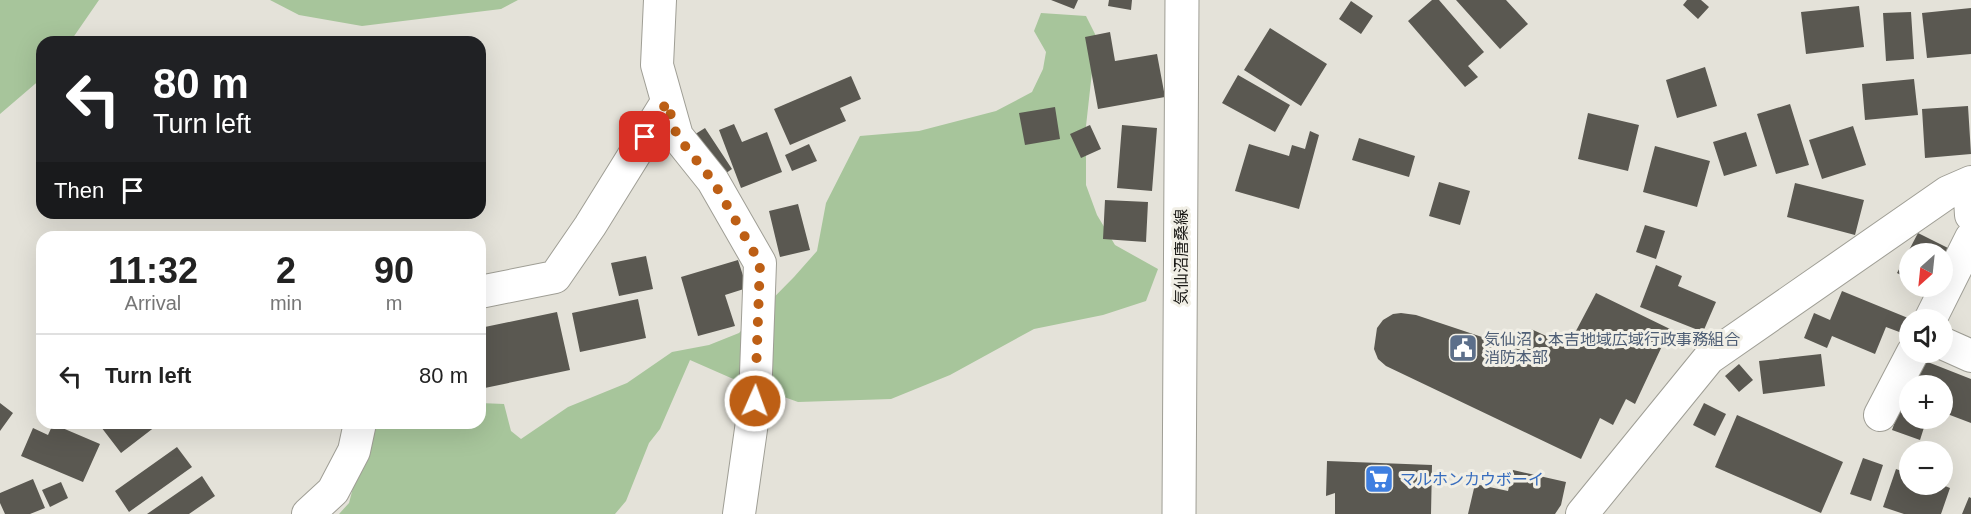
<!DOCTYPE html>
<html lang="en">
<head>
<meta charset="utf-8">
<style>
	:root { --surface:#fff; --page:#f2f2f2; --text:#222; --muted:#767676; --line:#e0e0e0 }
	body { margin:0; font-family:Arial,"Noto Sans JP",sans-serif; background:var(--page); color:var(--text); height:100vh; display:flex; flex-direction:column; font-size:22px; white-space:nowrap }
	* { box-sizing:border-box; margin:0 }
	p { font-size:20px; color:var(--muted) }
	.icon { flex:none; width:33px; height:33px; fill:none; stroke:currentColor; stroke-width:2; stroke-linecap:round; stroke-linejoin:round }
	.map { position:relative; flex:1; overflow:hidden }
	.drawer { position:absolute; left:36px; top:231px; width:450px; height:198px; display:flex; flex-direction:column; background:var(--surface); border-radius:18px; box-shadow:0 6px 24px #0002 }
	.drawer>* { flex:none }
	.top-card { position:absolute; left:36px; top:36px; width:450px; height:183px; border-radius:18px; box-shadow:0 6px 24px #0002; background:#202124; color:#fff; overflow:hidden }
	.needle { width:39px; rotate:207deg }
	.controls { position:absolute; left:1899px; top:243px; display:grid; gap:12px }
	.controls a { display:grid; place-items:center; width:54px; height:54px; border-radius:50%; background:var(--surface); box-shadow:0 6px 24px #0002; font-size:30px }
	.pin { position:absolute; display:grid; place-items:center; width:51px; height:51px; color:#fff; margin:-26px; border-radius:12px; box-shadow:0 3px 9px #0006 }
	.me { position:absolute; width:66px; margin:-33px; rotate:2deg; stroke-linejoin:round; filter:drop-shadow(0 0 4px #0008) }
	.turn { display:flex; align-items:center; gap:21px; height:126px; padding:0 18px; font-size:27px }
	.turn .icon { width:78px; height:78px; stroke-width:2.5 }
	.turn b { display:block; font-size:42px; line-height:51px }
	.then { display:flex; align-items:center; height:57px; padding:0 18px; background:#0003; gap:12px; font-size:22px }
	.eta { display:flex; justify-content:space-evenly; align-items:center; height:102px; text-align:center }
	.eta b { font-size:36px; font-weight:600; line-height:42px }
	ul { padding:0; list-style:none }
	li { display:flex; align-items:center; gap:18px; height:84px; padding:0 18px; border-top:2px solid var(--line) }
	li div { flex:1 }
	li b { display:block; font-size:22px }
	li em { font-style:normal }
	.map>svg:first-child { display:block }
</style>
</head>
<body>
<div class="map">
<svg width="1971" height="514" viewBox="0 0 1971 514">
	<rect width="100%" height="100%" fill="#e4e2d9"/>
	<!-- green -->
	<path fill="#a7c59b" d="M0 0H99L70 42H42V78L0 114Z
		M270 0H518L501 9 362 26 299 15Z
		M1041 13 1086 16 1096 36 1086 126V185L1097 215 1115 245 1158 269 1146 301 1103 315 1034 329 950 375 891 399 798 402 731 378 690 360 660 429 649 443 626 501 615 514H339L349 503 364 446 372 423H480V403L504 404 511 431 521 439 568 407 627 383 672 352 709 345 739 333 794 277 817 251 826 203 860 136 919 131 996 111 1032 92 1043 69 1046 52 1034 31Z"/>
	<!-- building -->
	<path fill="#5a5851" d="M1051 0H1078L1074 9Z
		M1109 0H1132L1131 10 1108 6Z
		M1432 0H1439L1484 52 1468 66 1478 77 1465 87 1408 21Z
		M1456 0H1506L1528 24 1500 49Z
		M1687 0H1701L1709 7 1698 19 1683 5Z
		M1351 1 1373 16 1361 34 1339 19Z
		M1859 6 1864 47 1806 54 1801 12Z
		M1971 8V54L1927 58 1922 13Z
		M1911 12 1914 59 1886 61 1883 13Z
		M1270 28 1327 64 1301 106 1244 70Z
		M1110 32 1115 61 1157 54 1165 97 1098 109 1085 37Z
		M1705 67 1717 106 1677 118 1666 80Z
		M1238 75 1290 105 1275 132 1222 103Z
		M851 76 861 99 840 108 846 121 790 145 774 109Z
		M1914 79 1918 115 1865 120 1862 84Z
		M1790 104 1809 165 1776 174 1757 114Z
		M1968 106 1971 154 1925 158 1922 109Z
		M1055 107 1060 139 1025 145 1019 113Z
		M1588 113 1639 125 1628 171 1578 159Z
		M734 124 742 142 767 132 782 172 741 188 719 130Z
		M1090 125 1101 149 1081 158 1070 134Z
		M1122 125 1157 128 1152 191 1117 188Z
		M1853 126 1866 165 1822 179 1809 140Z
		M705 128 732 169 716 180 689 138Z
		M1310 131 1319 135 1299 209 1235 191 1249 144 1289 156 1292 145 1305 149Z
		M1746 132 1757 166 1724 176 1713 142Z
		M1359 138 1415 156 1409 177 1352 160Z
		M809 144 817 161 792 171 785 155Z
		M1655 146 1710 161 1697 207 1643 192Z
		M1439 182 1470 191 1460 225 1429 216Z
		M1795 183 1864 200 1855 235 1787 217Z
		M1105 200 1148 202 1146 242 1103 239Z
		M798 204 810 250 780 257 769 211Z
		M1645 225 1665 231 1656 259 1636 252Z
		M1918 233 1948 248 1942 259V254H1910V280L1897 273Z
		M646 256 653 289 619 296 611 263Z
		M738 260 747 288 725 295 735 326 698 336 681 277Z
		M1656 265 1682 276 1678 286 1716 302 1703 332 1640 307Z
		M1842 291 1908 318 1902 333 1886 327 1875 354 1832 336 1827 348 1804 338 1814 313 1830 320Z
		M1596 293 1670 329 1635 404 1626 399 1613 425 1600 418 1581 459 1386 366 1378 359 1374 349 1377 328 1383 320 1393 314 1401 313 1416 315 1521 350 1531 329 1568 346Z
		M638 299 646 338 580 352 572 313Z
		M557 312 570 370 480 389V328Z
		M1821 354 1825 386 1763 394 1759 361Z
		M1920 359 1971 379V423L1942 412V386H1910V398L1905 396Z
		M1739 364 1753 380 1739 392 1725 376Z
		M0 403 13 413 0 431Z
		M1704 403 1726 414 1715 436 1693 425Z
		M1901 405 1910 408V418H1927L1920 440 1892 430Z
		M1737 415 1843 462 1821 513 1715 467Z
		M98 423H160L121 453Z
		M53 424 100 444 83 482 21 456 33 428 48 435Z
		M177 447 192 467 129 512 115 491Z
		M1863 458 1883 465 1871 501 1850 494Z
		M1327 461 1432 465 1431 514H1335V493L1326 496Z
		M1896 469 1910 474V484H1940L1950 488 1941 514H1904L1883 507Z
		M1513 470 1566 482 1561 505 1555 514H1468L1475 484 1508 491Z
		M202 476 215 496 189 514H147Z
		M33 479 45 508 30 514H5L0 503V493Z
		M61 482 68 498 50 507 42 490Z
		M1969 497 1971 498V514H1962Z"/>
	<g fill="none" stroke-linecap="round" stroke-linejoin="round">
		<!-- street casing -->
		<g stroke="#9f9e95" stroke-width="34">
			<path id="street" d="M660 0 657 65 677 136 713 181 760 263 755 401 739 514
				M1969 183 1971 215
				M480 292 555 277 590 226 667 102
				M1930 320 1971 238
				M1942 343 1971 356
				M1880 415 1913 352
				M308 514 333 491 354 451 360 423
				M1582 514 1709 358 1948 192 1971 182"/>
		</g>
		<!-- primary casing -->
		<g stroke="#9f9e95" stroke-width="35">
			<path id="primary" d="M1179 514 1182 0"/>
		</g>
		<!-- street -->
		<use href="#street" stroke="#fff" stroke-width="32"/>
		<!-- primary -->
		<use href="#primary" stroke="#fff" stroke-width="33"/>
	</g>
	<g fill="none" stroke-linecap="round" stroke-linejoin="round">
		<!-- route -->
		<path stroke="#bd5f15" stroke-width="10" stroke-dasharray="0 18" d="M645 137 667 102 677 136 713 181 760 263 755 401"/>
	</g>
	<!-- icons -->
	<defs>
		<g id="civic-square" transform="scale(1.5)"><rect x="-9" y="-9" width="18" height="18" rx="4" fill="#5c6f8a" stroke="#f1efe6"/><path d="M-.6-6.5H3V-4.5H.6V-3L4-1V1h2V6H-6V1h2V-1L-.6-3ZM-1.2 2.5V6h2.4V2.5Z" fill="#fff"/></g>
		<g id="supermarket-square" transform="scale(1.5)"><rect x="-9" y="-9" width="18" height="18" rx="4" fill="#3f7fe0" stroke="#f1efe6"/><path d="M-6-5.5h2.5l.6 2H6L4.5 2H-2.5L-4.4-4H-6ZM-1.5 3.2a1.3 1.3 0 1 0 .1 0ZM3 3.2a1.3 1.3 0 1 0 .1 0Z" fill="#fff"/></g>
	</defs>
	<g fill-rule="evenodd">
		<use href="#civic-square" x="1463" y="348"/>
		<use href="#supermarket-square" x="1379" y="479"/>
	</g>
	<g text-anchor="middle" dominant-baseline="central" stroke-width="6" stroke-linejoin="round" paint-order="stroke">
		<!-- street labels -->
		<g font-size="16" fill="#1b1a17" stroke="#f1efe6">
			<text transform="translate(1181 257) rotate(-90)">気仙沼唐桑線</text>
		</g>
		<!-- service labels -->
		<g font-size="16" fill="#4e5e75" stroke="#f1efe6" text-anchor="start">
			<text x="1484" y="339">気仙沼・本吉地域広域行政事務組合<tspan x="1484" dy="18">消防本部</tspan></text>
		</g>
		<!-- shop labels -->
		<g font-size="16" fill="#366cbe" stroke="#f1efe6" text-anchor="start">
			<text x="1400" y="479">マルホンカウボーイ</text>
		</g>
	</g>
</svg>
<div class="controls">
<a><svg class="needle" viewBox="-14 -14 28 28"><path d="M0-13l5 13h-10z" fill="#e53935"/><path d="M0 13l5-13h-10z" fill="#767676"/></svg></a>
<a><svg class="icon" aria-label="sound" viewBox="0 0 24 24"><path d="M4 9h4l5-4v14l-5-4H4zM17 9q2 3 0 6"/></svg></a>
<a>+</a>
<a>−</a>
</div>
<div class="pin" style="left:645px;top:137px;background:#d93025"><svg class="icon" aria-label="arrive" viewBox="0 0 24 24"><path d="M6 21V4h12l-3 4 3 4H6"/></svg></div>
<svg class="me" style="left:755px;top:401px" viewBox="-20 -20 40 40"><circle r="17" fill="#bd5f15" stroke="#fff" stroke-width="3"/><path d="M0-11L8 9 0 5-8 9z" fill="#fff"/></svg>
<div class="top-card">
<div class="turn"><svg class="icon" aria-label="left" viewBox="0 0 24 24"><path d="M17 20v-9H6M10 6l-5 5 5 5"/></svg><div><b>80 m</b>Turn left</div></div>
<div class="then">Then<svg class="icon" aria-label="arrive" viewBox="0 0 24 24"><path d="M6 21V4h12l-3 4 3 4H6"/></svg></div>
</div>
<section class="drawer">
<div class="eta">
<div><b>11:32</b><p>Arrival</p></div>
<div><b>2</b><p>min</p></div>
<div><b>90</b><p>m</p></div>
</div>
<ul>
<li><svg class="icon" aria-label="left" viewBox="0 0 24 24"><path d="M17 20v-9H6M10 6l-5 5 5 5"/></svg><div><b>Turn left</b></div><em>80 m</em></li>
</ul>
</section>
</div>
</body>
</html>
